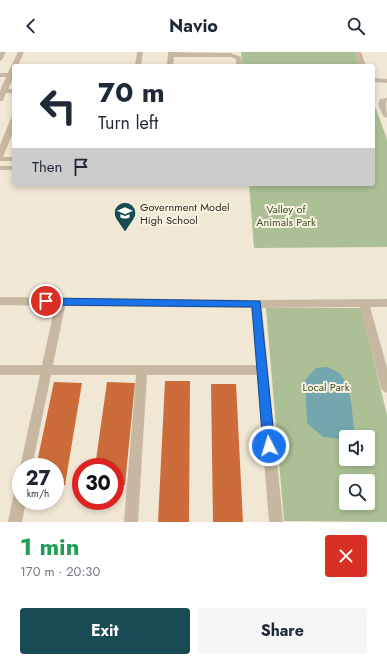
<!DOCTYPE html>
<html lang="en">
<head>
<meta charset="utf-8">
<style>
	:root { --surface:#fff; --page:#f6f6f7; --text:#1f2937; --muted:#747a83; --accent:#194b55 }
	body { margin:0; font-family:Jost,sans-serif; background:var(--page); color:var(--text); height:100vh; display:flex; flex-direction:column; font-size:15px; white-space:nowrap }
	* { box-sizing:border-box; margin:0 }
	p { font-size:13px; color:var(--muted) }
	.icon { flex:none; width:22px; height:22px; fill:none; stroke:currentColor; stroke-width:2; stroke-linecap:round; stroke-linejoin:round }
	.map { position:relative; height:470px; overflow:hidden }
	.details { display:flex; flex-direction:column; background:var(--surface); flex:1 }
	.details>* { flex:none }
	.hud { position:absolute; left:12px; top:12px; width:363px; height:122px; border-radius:4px; box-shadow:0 2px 6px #0003; background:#fff; color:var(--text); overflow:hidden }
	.buttons { position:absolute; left:339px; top:378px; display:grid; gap:8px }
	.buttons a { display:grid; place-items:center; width:36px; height:36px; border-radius:4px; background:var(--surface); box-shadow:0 2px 6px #0003; font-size:20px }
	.speed { position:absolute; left:12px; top:406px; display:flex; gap:8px; font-size:20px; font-weight:700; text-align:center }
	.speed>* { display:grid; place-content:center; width:52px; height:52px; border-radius:50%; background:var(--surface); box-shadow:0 2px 6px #0003; line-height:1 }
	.speed small { font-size:10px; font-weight:400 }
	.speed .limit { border:6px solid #d22; background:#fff; color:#111 }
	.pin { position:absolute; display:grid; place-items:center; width:34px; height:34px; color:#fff; margin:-17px; border:2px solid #fff; border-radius:50%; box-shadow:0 1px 4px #0007 }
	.me { position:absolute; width:44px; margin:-22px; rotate:355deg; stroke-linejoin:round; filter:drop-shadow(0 0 3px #0008) }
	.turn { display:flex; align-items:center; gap:14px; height:84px; padding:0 20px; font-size:18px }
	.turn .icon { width:52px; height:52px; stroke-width:2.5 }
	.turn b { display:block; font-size:28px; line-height:34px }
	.then { display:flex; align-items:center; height:38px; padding:0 20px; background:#0003; gap:8px; font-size:15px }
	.round { display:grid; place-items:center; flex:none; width:42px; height:42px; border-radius:4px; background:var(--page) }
	.head { display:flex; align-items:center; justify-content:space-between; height:68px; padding:0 20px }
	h1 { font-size:24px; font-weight:700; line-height:30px; color:#1e9e55 }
	.cta { display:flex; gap:8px; margin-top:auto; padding:8px 20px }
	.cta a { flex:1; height:46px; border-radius:4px; background:var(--accent); color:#fff; font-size:16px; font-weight:700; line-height:46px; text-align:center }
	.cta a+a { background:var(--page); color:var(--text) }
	header { display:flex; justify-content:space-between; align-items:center; height:52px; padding:0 20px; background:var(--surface); font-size:18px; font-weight:700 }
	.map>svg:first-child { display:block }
</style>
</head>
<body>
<header><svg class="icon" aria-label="back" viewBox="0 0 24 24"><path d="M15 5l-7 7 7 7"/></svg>Navio<svg class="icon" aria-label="search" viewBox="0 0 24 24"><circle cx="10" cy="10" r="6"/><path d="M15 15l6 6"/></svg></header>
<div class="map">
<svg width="387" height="470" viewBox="0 0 387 470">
	<rect width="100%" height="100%" fill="#f1e7d5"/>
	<!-- green -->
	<path fill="#adc095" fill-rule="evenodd" d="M241 0H355L360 14H242Z
		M373 49 387 87V195L254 196 249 132H373Z
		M266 256H361L387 363V470L284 469ZM346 385H368V407H346ZM346 429H368V451H346Z"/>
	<!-- water -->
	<path fill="#73a6af" d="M328 315C331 317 336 319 339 321 352 334 352 360 354 378L342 387 323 385 307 371 305 328 316 316Z"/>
	<!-- building -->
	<path fill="#cb6c3a" d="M165 329H190L189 470H158Z
		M54 330 82 331 65 433H55V415H36Z
		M107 330 135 331 125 433H115V415H95Z
		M211 332H236L243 470H213Z"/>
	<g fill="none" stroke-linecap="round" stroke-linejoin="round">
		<!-- minor -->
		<path fill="#c9b8a1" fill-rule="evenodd" d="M0 0H6L2 8 0 9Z
			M18 0H24L18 14H14V24L8 37H14V41H6L3 49H0V39L6 25H0V21H8Z
			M137 0H143L141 14H135Z
			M168 0 231 1 241 5 242 14H236V7L230 5H174L173 14H167Z
			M355 0H361L366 14H360Z
			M373 26 387 27V31L373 30Z
			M387 46 386 52 387 66 383 64 378 52 380 47Z
			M11 66H14V78L3 105H14V109H0V93Z
			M0 114H14V118H0Z
			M0 245 256 248 387 247V255H370L387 315V341L383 339 381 336 360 255 262 256 283 470H269L257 323H147L138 470H124L136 323H51L32 415H21V418L20 415 40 323H0V313H42L55 254 0 253ZM65 254 251 256 256 313H53Z
			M21 434V449H26L22 470H8L14 440 16 435Z"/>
	</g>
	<!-- route -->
	<path fill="#1a73e8" stroke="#114b97" d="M46 246 260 249 275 394 273 398 269 399 265 398 263 394 252 255 46 253 41 249Z"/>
	<!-- icons -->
	<defs>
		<g id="school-pin" transform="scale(1.15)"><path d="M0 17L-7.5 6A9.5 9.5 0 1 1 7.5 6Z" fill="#194b55" stroke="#f9f1e1"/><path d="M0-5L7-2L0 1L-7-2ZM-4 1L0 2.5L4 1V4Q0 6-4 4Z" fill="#fff"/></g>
	</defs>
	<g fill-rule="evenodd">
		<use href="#school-pin" x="125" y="161"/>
	</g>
	<g text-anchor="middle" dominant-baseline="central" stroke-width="4" stroke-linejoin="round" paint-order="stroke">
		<!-- poi labels -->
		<g font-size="11" fill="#332a24" stroke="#f9f1e1" text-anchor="start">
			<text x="140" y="155">Government Model<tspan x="140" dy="13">High School</tspan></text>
		</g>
		<!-- park labels -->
		<g font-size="11" fill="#3e5227" stroke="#f9f1e1">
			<text x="286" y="157">Valley of<tspan x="286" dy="13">Animals Park</tspan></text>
			<text x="326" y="335">Local Park</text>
		</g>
	</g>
</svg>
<div class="buttons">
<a><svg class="icon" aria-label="sound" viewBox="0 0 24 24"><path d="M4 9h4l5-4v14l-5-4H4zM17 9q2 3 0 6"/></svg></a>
<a><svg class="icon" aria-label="search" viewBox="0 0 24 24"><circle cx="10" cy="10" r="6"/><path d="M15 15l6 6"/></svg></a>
</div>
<div class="speed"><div>27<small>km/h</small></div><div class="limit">30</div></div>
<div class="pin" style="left:46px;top:249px;background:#d93025"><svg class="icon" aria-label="arrive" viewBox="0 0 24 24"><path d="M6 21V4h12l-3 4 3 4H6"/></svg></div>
<svg class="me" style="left:269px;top:394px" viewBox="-20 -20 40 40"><circle r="17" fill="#1a73e8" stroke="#fff" stroke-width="3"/><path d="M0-11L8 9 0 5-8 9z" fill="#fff"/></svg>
<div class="hud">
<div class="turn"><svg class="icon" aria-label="left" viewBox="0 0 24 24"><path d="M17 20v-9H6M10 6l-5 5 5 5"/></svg><div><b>70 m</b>Turn left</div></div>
<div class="then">Then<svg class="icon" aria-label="arrive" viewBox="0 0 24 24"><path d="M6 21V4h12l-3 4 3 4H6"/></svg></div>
</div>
</div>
<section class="details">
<div class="head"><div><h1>1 min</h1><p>170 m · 20:30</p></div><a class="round" style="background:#d93025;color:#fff"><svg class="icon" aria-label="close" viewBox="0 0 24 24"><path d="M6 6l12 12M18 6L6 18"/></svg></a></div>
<div class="cta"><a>Exit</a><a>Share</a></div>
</section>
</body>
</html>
